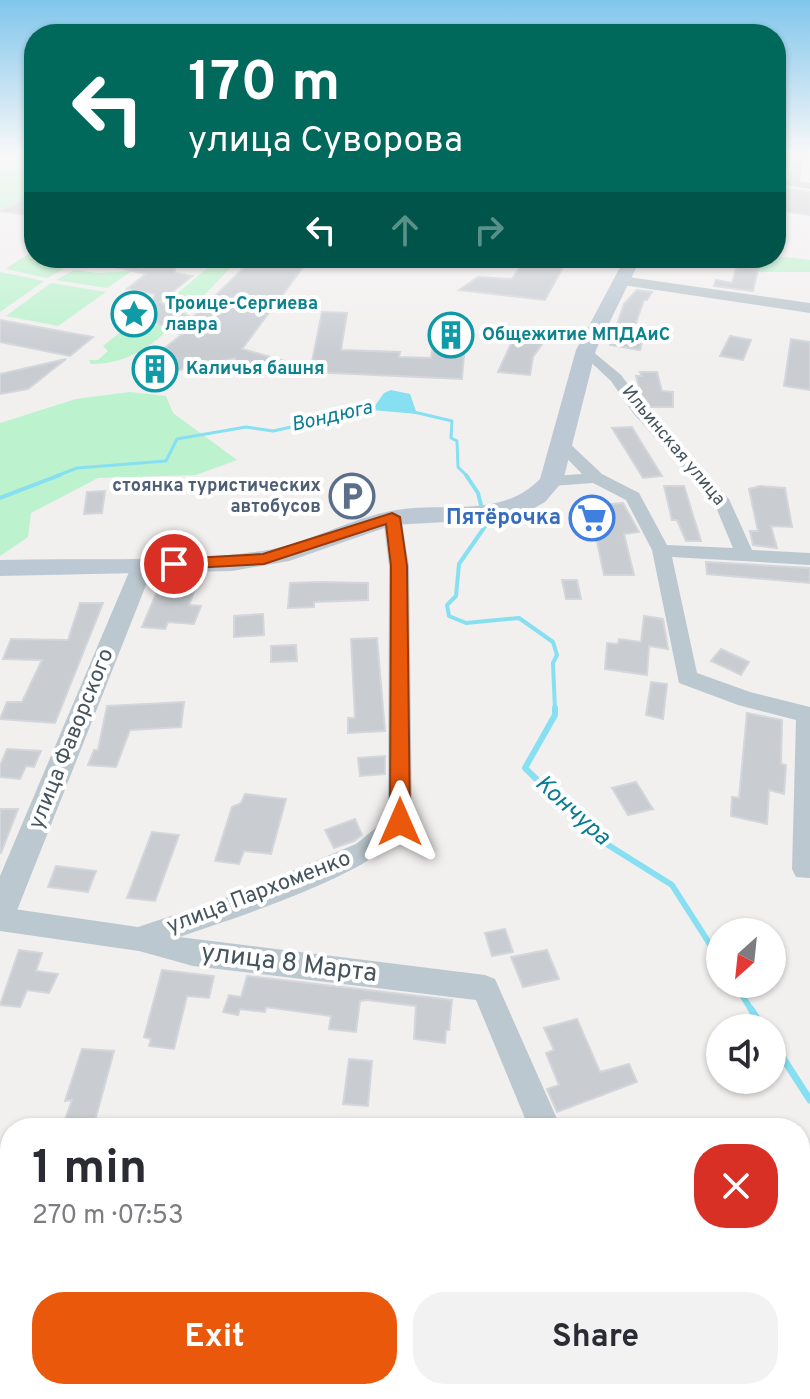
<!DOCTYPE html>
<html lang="en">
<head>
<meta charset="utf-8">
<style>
	:root { --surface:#fff; --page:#f2f2f3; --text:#2b2b33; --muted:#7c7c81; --accent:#ea580c }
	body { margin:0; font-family:Overpass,sans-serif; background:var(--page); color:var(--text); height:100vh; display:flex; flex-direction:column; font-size:30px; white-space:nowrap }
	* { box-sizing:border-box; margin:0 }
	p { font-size:26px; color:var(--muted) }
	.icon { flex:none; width:44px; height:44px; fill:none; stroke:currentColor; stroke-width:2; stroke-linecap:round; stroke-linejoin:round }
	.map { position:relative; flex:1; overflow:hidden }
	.side { position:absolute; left:0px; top:1118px; width:810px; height:282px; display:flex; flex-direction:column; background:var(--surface); border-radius:32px 32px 0 0; box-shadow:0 2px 6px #0004 }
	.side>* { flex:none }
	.banner { position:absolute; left:24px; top:24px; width:762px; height:244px; border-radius:32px; box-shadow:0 2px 6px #0004; background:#00695c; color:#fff; overflow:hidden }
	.needle { width:52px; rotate:207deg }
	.tools { position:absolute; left:706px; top:918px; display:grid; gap:16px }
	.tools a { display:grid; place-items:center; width:80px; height:80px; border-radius:50%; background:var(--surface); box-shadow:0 2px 6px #0004; font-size:40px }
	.pin { position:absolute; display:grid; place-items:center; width:68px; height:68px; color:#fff; margin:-34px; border:4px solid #fff; border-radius:50%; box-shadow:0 2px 8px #0007 }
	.me { position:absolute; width:88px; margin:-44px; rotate:0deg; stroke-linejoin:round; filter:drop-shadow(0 0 6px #0008) }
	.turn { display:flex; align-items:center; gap:28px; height:168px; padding:0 32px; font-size:36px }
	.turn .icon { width:104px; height:104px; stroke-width:2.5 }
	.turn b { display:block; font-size:56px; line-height:68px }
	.lanes { display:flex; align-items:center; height:76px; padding:0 32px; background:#0003; justify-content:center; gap:40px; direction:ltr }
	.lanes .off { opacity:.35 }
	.round { display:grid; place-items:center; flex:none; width:84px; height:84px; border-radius:32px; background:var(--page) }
	.headline { display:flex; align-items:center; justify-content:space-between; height:136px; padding:0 32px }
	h1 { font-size:48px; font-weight:700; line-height:60px }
	.button { display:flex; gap:16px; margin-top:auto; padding:16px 32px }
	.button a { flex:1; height:92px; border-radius:32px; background:var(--accent); color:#fff; font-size:32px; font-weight:700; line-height:92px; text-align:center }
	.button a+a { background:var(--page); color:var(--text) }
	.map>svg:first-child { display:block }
</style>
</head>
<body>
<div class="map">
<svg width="810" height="1399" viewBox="0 0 810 1399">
	<rect width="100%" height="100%" fill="#f2efef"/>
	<!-- green -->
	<path fill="#bcf2ce" d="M34 163V183L31 185 34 193 0 210V174Z
		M34 250V258L64 269 47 278 6 269Z
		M786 257 810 260V272H760L741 258Z
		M214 258H240L186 314 181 307 162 306 210 266 206 264Z
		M74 270 98 273 132 271 107 288 56 280Z
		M0 272 44 281 0 312Z
		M51 283 106 292 58 326 6 316Z
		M155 304V308L145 313 143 319C152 327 166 325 177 321 153 346 128 364 91 364L89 360H98L108 351 103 346Z
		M130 392 166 396 173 413 237 460 196 475 98 478 31 513 28 537 0 556V423L76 399Z"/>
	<!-- water -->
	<path fill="#86e0f1" d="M391 390 410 394 417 414 372 410 384 393Z"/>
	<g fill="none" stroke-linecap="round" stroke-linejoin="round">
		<!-- stream-far3 -->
		<path stroke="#86e0f1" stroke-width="3" d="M429 264 433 258
			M414 412 452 421 451 438 457 441 458 467 468 477
			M54 477 77 468 166 461 177 439 246 427 273 431 375 409"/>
		<!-- stream-far2 -->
		<path stroke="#86e0f1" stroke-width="4" d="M466 475 478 493 486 525 459 564 456 596 447 605 449 616 466 623 519 618 553 642 557 655 553 663 555 710
			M0 498 60 475"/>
		<!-- stream-far1 -->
		<path stroke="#86e0f1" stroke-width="6" d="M555 708V715L525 768 597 838 672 885 720 960
			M735 984 752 1011"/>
		<!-- stream -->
		<path stroke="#86e0f1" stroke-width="7" d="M751 1009 763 1028
			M772 1041 810 1100"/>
	</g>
	<!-- building -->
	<path fill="#c9cdd2" stroke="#d3d6db" stroke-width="2" d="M776 187 810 192V215L776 210Z
		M34 194V211L26 215 1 211Z
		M101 258H175V273L192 276 160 302 192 318 254 258H310L242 349 288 362 248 368 236 365 235 358 142 378 134 363 151 359 181 335 147 318 155 294 127 289 146 274 101 264Z
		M526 258H568L545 300 459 290 478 277 512 279Z
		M737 266 758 269 753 291 714 286 716 280 732 283Z
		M637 290 652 292 647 300H644L634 328 645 329 640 350 610 345 624 304Z
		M322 312 347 313 341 350 400 352 399 357 431 358 438 318 467 319 462 379 310 372Z
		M0 320 93 337 70 356 0 342Z
		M516 333 547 337 533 357 530 375 498 372Z
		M730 336 751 340 743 360 720 356Z
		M791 339 810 342V390L784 386Z
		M66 359 28 389 0 394V374Z
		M640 372H657L662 391 673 392V407H649L642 398 636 376H642Z
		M632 427 641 442 662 476 643 478 612 428Z
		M664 486H684L701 541H686L677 520H672Z
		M760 486 785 488 792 527 771 526 777 548 753 545 750 531H758L749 489Z
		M105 491 102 513 84 514 87 492Z
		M623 503 639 532 624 534 634 575H604L596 537H591L580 514 599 512 596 505Z
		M706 562 810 568V583L707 574Z
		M562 580H577L581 599H566Z
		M161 582 197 584 189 605 201 606 194 624 168 622 165 629 142 627Z
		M320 582 368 583V600L314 602V607L288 608 290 583Z
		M80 603H103L55 723 0 719 7 702H22L42 660 3 659 11 639 68 640Z
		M263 614 264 635 234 637V616Z
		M644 616 663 619 668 649 649 646 647 675 605 669 607 643 618 644 619 639 641 642Z
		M377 638 385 731 348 733V718H355L351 639Z
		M296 645 297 661 271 662V646Z
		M721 649 749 662 741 675 711 661Z
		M651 682 667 684 663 719 646 715Z
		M184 702 181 727 130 730 116 767 88 765 94 750H98L107 706Z
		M747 713 782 720 781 764 786 765 784 794 769 790 767 824 731 816 732 797 739 798Z
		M7 749 41 751 34 767 26 766 20 779 0 777V766Z
		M385 756V774L360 776 358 758Z
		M636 782 653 809 628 815 612 788Z
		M245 794 286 799 271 854 244 851 239 864 215 861 232 807 241 803Z
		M0 809H18L1 853H0Z
		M355 819 362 835 354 841 334 848 325 830Z
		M152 832 179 835 155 901 127 898Z
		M56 866 96 871 88 892 48 887Z
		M505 929 513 952 492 956 485 933Z
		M19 950 42 953 36 971 58 974 49 993 27 990 20 1007 0 1005Z
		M547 950 559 979 523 987 511 957Z
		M162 970 214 976 209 998 187 996 174 1049 149 1046 151 1039 144 1037Z
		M247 976 452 1000 449 1030H446L445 1043 414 1039 416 1006 367 1000 360 1001 356 1032 329 1029 331 1016 266 1007 265 1012 240 1009 238 1015 223 1012 229 995 241 997Z
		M577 1019 600 1072 629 1064 637 1082 557 1112 547 1089 559 1085 546 1053 554 1050 544 1028Z
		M82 1049 114 1051 93 1128H62L72 1100 65 1101Z
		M349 1059 372 1061 368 1106 343 1104Z"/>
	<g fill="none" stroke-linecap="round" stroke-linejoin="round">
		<!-- minor -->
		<path fill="#bcc8cf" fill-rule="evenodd" d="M798 157H808L802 164 800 181 810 183V189L776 184V178L789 180 792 164Z
			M586 346 621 375 645 407 729 499 752 550 810 553V565L672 557 697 673 750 692 810 707V878L796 877 792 869 796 720 738 705 679 683 652 550 626 500 593 483 551 486 542 481 551 476 582 474 553 444 555 441H567L602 474 639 493 667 545 733 548 715 505 633 413 611 381 581 353 579 350Z
			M392 512 401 517 409 566 412 822C388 870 232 919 179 937L485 975 495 979 561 1128H529L476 1000 193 966 139 951 0 931V907L138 927 234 895 356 844 388 818 389 566 383 517Z
			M644 1390H681L685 1399H647Z"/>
		<!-- tertiary -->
		<path fill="#bcc8cf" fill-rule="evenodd" d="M621 276 810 303V313L616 284V278Z
			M143 558 151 560 154 565 16 913 11 923 0 927V876L132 565 135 560Z"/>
		<!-- secondary -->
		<path fill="#bcc9d4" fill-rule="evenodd" d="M625 258H641L596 350 563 481 545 502 527 512 499 519 393 525 289 561 232 571 0 576V560C87 557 176 564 262 551 308 544 349 518 396 510 446 502 501 519 540 479L576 350Z"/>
	</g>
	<!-- sky -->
	<linearGradient id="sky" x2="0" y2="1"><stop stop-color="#81c6ec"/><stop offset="0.44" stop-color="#f9f8f8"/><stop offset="1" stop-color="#f9f8f8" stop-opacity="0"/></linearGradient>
	<rect width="810" height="353" fill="url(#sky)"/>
	<!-- route -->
	<path fill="#ea580c" stroke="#983908" stroke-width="2" d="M392 513 400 517 407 566 410 822 407 828 400 830 393 828 390 822 391 566 386 524 264 564 174 569 167 564 174 559 263 554Z"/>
	<!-- icons -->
	<defs>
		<g id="sight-ring" transform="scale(2.3)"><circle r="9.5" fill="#fff" stroke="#0f9aa8" stroke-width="1.5"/><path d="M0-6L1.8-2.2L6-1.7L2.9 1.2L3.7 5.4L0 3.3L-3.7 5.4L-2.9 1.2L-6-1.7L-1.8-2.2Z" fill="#0f9aa8"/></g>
		<g id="building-ring" transform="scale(2.3)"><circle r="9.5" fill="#fff" stroke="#0f9aa8" stroke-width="1.5"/><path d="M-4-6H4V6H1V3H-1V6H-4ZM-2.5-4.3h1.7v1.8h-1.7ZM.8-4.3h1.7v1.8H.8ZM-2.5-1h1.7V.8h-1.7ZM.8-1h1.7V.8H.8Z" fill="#0f9aa8"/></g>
		<g id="parking-ring" transform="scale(2.3)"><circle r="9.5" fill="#fff" stroke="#5c6f8a" stroke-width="1.5"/><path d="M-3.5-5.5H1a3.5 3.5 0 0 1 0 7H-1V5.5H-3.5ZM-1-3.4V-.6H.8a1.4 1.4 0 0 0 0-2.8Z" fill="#5c6f8a"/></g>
		<g id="supermarket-ring" transform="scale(2.3)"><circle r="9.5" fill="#fff" stroke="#3f7fe0" stroke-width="1.5"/><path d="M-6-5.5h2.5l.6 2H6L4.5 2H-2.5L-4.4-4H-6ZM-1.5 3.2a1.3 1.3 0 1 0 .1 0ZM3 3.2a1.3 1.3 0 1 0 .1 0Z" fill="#3f7fe0"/></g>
	</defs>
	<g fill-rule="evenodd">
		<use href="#sight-ring" x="134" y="314"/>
		<use href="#building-ring" x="451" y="335"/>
		<use href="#building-ring" x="155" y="369"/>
		<use href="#parking-ring" x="352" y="496"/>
		<use href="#supermarket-ring" x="592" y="518"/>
	</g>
	<g text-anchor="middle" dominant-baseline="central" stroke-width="8" stroke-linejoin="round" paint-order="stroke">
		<!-- far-culture labels -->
		<g font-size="18" font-weight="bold" fill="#0d838f" stroke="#fff" text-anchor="start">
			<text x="165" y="304">Троице-Сергиева<tspan x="165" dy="21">лавра</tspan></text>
			<text x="482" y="335">Общежитие МПДАиС</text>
			<text x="186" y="369">Каличья башня</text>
		</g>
		<!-- far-street labels -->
		<g font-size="18" fill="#46545e" stroke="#fff">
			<text transform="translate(673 446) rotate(50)">Ильинская улица</text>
		</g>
		<!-- far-service labels -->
		<g font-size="18" font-weight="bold" fill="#4e5e75" stroke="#fff" text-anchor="end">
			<text x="321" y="486">стоянка туристических<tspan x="321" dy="21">автобусов</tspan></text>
		</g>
		<!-- far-water labels -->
		<g font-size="20" font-style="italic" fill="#077c93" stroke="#fff">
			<text transform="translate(332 417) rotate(-13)">Вондюга</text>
		</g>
		<!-- shop labels -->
		<g font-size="22" font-weight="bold" fill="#366cbe" stroke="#fff" text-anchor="end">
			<text x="561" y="518">Пятёрочка</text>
		</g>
		<!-- street labels -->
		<g font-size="22" fill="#46545e" stroke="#fff">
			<text transform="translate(72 739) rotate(-68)">улица Фаворского</text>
			<text transform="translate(259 893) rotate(-21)">улица Пархоменко</text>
		</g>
		<!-- water labels -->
		<g font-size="24" font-style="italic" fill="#077c93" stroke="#fff">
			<text transform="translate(572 811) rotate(42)">Кончура</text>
		</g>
		<!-- near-street labels -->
		<g font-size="26" fill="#46545e" stroke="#fff">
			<text transform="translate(289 964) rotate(7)">улица 8 Марта</text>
		</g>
	</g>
</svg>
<div class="tools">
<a><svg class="needle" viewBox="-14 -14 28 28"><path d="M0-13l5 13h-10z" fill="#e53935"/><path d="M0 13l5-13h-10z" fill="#7c7c81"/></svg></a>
<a><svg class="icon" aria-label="sound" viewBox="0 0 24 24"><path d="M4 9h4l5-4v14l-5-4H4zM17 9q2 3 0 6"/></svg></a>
</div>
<div class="pin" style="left:174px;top:564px;background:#d93025"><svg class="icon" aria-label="arrive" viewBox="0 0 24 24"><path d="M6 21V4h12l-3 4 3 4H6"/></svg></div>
<svg class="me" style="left:400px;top:822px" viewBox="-20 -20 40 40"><path d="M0-17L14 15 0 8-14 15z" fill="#ea580c" stroke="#fff" stroke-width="4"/></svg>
<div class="banner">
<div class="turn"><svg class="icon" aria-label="left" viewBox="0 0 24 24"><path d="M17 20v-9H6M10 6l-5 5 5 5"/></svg><div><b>170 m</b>улица Суворова</div></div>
<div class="lanes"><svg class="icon" aria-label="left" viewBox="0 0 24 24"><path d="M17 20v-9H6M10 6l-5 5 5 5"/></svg><svg class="icon off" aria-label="ahead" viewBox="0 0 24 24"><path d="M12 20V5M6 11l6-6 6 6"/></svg><svg class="icon off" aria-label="right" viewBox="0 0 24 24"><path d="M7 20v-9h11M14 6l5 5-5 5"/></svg></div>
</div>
<section class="side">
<div class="headline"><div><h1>1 min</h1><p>270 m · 07:53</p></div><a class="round" style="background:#d93025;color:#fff"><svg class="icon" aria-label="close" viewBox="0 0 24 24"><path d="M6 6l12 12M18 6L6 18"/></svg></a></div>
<div class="button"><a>Exit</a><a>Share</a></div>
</section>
</div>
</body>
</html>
